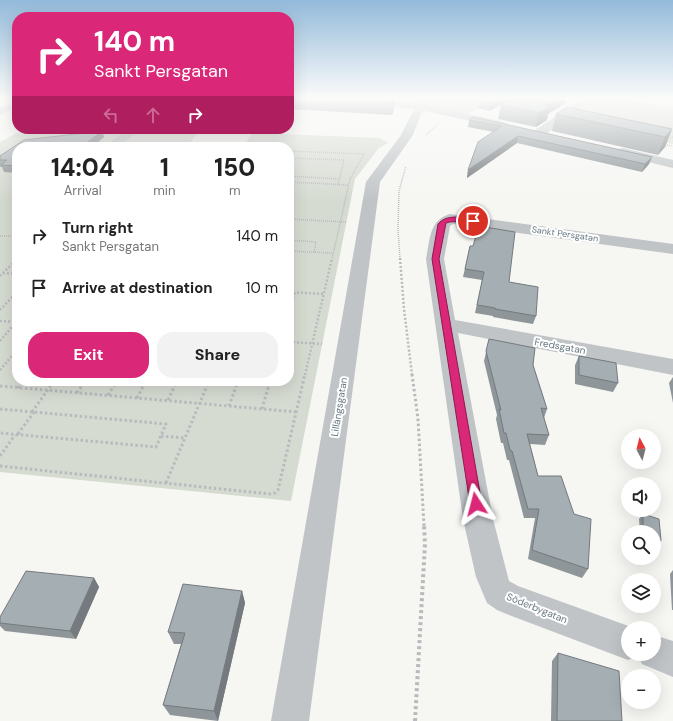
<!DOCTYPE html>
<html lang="en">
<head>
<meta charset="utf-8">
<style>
	:root { --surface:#fff; --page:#f2f2f2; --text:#222; --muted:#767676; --accent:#db2777 }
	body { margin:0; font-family:"DM Sans",sans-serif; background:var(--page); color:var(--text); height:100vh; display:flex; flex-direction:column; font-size:15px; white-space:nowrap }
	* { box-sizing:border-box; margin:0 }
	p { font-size:13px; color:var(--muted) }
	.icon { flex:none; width:22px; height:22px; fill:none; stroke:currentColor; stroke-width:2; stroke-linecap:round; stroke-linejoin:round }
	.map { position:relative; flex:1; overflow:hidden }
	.sheet { position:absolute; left:12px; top:142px; width:282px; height:244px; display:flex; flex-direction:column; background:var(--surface); border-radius:16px; box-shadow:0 4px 16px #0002 }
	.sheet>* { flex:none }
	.guide { position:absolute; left:12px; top:12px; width:282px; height:122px; border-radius:16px; box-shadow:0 4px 16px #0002; background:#db2777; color:#fff; overflow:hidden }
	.needle { width:26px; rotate:353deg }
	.tools { position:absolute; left:621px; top:429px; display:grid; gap:8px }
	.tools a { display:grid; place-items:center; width:40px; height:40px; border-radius:50%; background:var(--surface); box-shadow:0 4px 16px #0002; font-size:20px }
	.pin { position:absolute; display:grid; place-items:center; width:34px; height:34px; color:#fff; margin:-17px; border:2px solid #fff; border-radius:50%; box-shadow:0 1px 4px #0007 }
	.me { position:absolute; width:44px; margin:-22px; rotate:351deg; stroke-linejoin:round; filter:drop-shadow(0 0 3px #0008) }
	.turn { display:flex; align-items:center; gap:14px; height:84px; padding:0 16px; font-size:18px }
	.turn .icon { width:52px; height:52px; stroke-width:2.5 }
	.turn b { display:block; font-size:28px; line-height:34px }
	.lanes { display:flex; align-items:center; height:38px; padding:0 16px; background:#0003; justify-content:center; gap:20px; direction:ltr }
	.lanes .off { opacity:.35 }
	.eta { display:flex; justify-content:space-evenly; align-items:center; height:68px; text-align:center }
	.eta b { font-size:24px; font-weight:800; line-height:28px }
	.cta { display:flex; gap:8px; margin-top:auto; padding:8px 16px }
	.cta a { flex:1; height:46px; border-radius:16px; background:var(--accent); color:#fff; font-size:16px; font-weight:800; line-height:46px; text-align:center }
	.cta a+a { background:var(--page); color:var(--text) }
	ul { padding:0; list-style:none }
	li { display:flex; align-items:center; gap:12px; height:52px; padding:0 16px }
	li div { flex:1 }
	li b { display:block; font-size:15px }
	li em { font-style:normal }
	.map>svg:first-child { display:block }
</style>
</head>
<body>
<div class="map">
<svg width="673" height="721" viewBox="0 0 673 721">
	<rect width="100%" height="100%" fill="#f6f6f3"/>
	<!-- green -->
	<path fill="#d6dbd2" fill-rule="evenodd" d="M400 99H494L469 114 398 103Z
		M590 99H628L673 108V144L570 122 584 102Z
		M24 129H200L190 143 244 146 252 133 380 138 388 143 379 148 355 179 291 501 0 472V142ZM17 147H289V381H17Z"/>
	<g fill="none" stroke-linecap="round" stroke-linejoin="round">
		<!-- path-far3 -->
		<path stroke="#b8bbbd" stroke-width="1.5" stroke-dasharray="1 1" stroke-linecap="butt" d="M671 99 673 100
			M426 135 437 125
			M666 138 673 137
			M663 144 673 146
			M182 147H187
			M289 151 364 154 350 179 332 259
			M289 158 344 160 338 185
			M289 176 339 179
			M289 182 348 185
			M289 219 346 222
			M0 236H17
			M289 240 316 242 314 252
			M289 251 333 253
			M400 259 398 230 399 191 406 166"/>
		<!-- path-far2 -->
		<path stroke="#b8bbbd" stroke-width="2.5" stroke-dasharray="2 2" stroke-linecap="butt" d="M400 258 404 309 412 375
			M3 273 17 274
			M0 276 17 259
			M289 292 324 294
			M0 310 17 292
			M289 314 295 292
			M0 321 17 322
			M0 341 17 321
			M289 342 322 344
			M0 370 17 350
			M305 375 332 258"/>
		<!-- path-far1 -->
		<path stroke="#b8bbbd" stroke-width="3" stroke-dasharray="2.5 2.5" stroke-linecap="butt" d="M412 374 418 419 424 526
			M0 386 297 412
			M18 388 24 381
			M77 393 85 381
			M108 395 117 381
			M137 398 146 381
			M168 400 177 381
			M229 406 238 381
			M0 409 166 424 156 447 0 433
			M262 409 270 381
			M32 412 54 381
			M18 434 34 412
			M161 436 185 438
			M0 456 15 435
			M0 466 270 494 275 493 278 490 305 374
			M166 483 209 381"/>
		<!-- path -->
		<path stroke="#b8bbbd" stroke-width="4" stroke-dasharray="3 3" stroke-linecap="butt" d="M415 721 425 544 424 525"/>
		<!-- minor -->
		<path fill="#c0c4c7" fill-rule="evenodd" d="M316 99 400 101 422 104 500 121 504 122 506 124 504 126 500 127 424 111 421 114 413 135 380 182 309 721H271L366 182 401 135 414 109 321 102Z
			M582 99H595L543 136H535L533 133 535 130Z
			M17 100V107L0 115V108Z
			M128 129H142L117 147H103Z
			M623 148 673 160V168L619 155 617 152 619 149Z
			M450 214 673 244V254L453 224 450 226 444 259 455 320 673 359V375L458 333 493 519 509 581 518 586 634 628H628V654H654V635L673 641V677L642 664 638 656 628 660 509 615 497 610 487 603 476 577 463 519 426 259C430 240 429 220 450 214Z"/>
	</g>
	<!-- wall -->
	<path fill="#8e969a" d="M289 100H394V109L392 115 289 109Z
		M480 100H566L564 104 548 114 547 120 536 127 498 119 501 105 510 100 489 111 478 108Z
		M556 114 672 129 665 147 658 155 552 131Z
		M469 120 652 157 649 164 642 172 517 143 467 178 468 170 494 132 468 127Z
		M102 131 104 137 92 147H17V173L4 172 2 167H0V156L24 140Z
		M470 246 509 282 536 316 533 324 493 317V316L475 313 482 280 463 277Z
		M489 339 533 365 547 409 544 418 549 435 545 445 530 444 538 476 588 569 582 578 528 559 535 518H524L509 460H507L503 443H501L496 419 497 415 484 361Z
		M579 356 618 383 613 392 575 384V365Z
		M673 377V403L669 383Z
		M643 514 661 541 657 546 654 545V532H640L639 519Z
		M673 570V610H672L670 574Z
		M94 578 99 587 76 639 5 631 0 626V617Z
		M242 591 245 603 218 721 170 715 163 705 181 644H174L168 632Z
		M558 653 622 721H551L552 661Z"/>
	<!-- shaded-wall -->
	<path fill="#747a7d" d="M394 100V109L392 115 393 102Z
		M492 100H510L489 111Z
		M553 100H566L564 104 548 114 547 120 536 127 539 113 545 105Z
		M672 129 665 147 658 155 665 137Z
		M102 131 104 137 92 147H81Z
		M518 136 517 143 467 178 468 170Z
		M652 157 649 164 642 172 645 164Z
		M94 578 99 587 76 639 70 631Z
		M242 591 245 603 218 721 214 711Z"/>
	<!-- building -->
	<path fill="#a5aeb3" stroke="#747a7d" d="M342 100H394L393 102Z
		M510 100H553L545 105 550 106 539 113 501 105Z
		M567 107 672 129 665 137 556 114Z
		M473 117 652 157 645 164 518 136 468 170 478 142 502 126 469 120Z
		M102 131 81 147H17V166L1 165 7 160H0V156L24 140Z
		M479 226 515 232 509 282 538 287 536 316 495 309V308L477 305 484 272 465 269 470 246H473Z
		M489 339 535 348 533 365 547 409 541 408 549 435 527 434 538 476H561L574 514 591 519 588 569 532 550 539 509H528L512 451 510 450 506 433H504L499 409 501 410 486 351Z
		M579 356 616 363 618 383 579 375Z
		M643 514 659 519 661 541 654 539V532H643Z
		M26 571 94 578 70 631 0 623V617Z
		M183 584 242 591 214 711 163 705 185 633 168 632Z
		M558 653 619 671 622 721H557Z"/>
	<!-- sky -->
	<linearGradient id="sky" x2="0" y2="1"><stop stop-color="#93bada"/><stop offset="0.49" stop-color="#fbfbfa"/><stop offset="1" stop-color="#fbfbfa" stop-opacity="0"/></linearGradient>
	<rect width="673" height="200" fill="url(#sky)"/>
	<!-- route -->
	<path fill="#db2777" stroke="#8e194d" d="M457 217 473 219 476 221C469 226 456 219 446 223L439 259 482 504 480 507 476 509 472 507 470 504 432 259 438 224C443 218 450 217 457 217Z"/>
	<g text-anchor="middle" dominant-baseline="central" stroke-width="4" stroke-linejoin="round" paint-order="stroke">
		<!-- far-street labels -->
		<g font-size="9" fill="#677983" stroke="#fff">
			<text transform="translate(565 234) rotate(8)">Sankt Persgatan</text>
		</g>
		<!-- street labels -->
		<g font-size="10" fill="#677983" stroke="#fff">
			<text transform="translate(560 346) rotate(10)">Fredsgatan</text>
			<text transform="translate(339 407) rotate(-81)">Lillängsgatan</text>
			<text transform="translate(537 608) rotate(22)">Söderbygatan</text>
		</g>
	</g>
</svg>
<div class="tools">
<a><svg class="needle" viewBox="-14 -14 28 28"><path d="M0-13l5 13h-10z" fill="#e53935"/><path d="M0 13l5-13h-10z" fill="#767676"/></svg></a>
<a><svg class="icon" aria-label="sound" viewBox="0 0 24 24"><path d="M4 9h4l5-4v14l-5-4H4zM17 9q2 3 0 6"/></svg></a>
<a><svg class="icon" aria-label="search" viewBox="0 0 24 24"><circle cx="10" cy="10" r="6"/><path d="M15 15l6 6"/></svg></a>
<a><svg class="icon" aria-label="layers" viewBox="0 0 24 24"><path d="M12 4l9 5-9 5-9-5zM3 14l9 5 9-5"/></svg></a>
<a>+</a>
<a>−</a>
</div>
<div class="pin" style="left:473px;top:221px;background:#d93025"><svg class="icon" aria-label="arrive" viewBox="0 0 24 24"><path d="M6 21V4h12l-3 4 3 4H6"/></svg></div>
<svg class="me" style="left:476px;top:504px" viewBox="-20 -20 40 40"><path d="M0-17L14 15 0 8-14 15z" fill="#db2777" stroke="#fff" stroke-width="4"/></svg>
<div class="guide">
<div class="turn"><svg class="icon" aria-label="right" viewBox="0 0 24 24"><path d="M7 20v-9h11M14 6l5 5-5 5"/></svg><div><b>140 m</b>Sankt Persgatan</div></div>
<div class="lanes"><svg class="icon off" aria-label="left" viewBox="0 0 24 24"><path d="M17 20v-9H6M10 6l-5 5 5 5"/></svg><svg class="icon off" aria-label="ahead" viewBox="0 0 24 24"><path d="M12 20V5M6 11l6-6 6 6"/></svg><svg class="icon" aria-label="right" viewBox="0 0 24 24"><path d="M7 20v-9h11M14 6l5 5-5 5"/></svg></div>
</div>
<section class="sheet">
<div class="eta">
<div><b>14:04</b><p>Arrival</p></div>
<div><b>1</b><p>min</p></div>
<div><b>150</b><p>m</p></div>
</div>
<ul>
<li><svg class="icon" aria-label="right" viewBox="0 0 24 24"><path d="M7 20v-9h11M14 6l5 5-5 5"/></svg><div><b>Turn right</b><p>Sankt Persgatan</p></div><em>140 m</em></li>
<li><svg class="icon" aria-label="arrive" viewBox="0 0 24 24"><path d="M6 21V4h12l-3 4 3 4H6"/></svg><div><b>Arrive at destination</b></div><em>10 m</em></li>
</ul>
<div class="cta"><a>Exit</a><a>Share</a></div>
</section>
</div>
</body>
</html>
